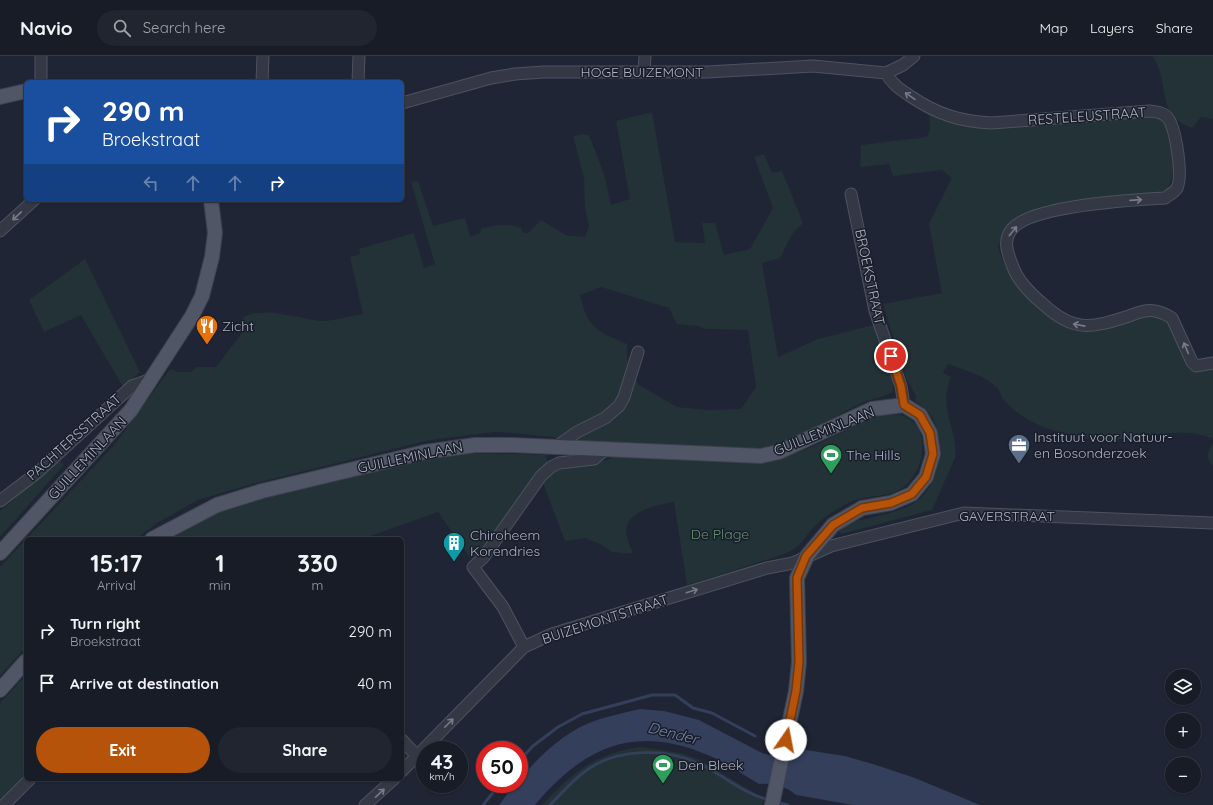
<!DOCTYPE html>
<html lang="en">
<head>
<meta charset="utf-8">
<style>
	:root { --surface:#171c27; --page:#20252f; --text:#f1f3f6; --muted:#9ea1a7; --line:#363a44; --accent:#b45309 }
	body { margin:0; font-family:Quicksand,sans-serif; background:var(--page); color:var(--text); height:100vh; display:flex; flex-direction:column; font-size:15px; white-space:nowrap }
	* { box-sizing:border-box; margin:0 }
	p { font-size:13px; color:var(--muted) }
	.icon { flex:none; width:22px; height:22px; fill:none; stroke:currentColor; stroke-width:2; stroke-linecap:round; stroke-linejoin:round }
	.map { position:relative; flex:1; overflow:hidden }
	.drawer { position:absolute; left:24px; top:481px; width:380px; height:244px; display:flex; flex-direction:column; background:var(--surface); border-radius:6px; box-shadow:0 1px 3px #0004,0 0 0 1px var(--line) }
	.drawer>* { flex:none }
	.guide { position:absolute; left:24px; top:24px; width:380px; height:122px; border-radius:6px; box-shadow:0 1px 3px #0004,0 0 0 1px var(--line); background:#1a4fa0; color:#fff; overflow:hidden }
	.buttons { position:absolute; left:1165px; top:613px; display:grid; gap:8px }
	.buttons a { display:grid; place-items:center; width:36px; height:36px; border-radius:50%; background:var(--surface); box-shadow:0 1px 3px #0004,0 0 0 1px var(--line); font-size:20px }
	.speed { position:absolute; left:416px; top:685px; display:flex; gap:8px; font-size:20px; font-weight:700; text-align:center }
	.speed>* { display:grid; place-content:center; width:52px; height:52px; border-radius:50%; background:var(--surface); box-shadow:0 1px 3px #0004,0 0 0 1px var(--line); line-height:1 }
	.speed small { font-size:10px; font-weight:400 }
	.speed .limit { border:6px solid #d22; background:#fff; color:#111 }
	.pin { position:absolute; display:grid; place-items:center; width:34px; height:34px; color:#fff; margin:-17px; border:2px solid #fff; border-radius:50%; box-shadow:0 1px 4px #0007 }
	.me { position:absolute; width:44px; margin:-22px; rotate:12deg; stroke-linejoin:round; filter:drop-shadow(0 0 3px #0008) }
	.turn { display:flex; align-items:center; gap:14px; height:84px; padding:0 12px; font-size:18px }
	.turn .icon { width:52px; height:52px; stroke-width:2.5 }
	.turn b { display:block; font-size:28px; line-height:34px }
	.lanes { display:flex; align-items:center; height:38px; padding:0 12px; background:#0003; justify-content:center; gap:20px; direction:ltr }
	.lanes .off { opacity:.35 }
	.eta { display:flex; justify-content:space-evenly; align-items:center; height:68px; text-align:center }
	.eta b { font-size:24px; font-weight:800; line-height:28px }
	.primary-button { display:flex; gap:8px; margin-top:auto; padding:8px 12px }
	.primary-button a { flex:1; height:46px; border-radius:24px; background:var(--accent); color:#fff; font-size:16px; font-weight:800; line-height:46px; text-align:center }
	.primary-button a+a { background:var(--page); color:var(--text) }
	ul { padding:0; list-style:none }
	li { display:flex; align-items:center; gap:12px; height:52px; padding:0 12px }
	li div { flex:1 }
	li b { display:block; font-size:15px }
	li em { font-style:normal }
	header { display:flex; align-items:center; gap:24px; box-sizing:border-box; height:56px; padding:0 20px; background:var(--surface); border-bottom:1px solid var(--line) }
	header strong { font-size:19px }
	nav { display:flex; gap:22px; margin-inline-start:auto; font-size:14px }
	.search { width:280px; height:36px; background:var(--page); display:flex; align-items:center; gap:10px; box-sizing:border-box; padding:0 14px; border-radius:22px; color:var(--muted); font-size:15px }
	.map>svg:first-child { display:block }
</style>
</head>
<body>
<header>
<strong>Navio</strong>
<div class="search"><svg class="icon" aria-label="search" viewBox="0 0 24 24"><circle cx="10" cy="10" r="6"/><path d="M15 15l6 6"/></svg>Search here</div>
<nav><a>Map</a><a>Layers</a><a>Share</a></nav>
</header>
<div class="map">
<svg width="1213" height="749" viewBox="0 0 1213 749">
	<rect width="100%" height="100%" fill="#1f2534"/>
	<!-- green -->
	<path fill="#223236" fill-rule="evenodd" d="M1152 0H1213V63L1201 61 1192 72C1185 69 1178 66 1173 61 1161 47 1166 17 1152 0Z
		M652 56 675 186 705 187 702 167H715L724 199 750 193 773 152 754 101 764 98 772 117 782 115 803 167 792 178 780 202 762 207 778 301 818 283 877 268 893 324V335C884 342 874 342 864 346 829 362 796 384 765 406 792 401 818 388 843 376 858 368 871 359 888 358 930 355 931 407 905 430 890 443 865 438 848 447 835 454 821 463 811 474 807 479 803 486 798 490 787 499 771 502 759 506 735 514 711 522 687 529L674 446C658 449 628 454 626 474 626 481 631 492 633 498L612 496 600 488 585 482 565 485 544 430V423L561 410 607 404 617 399 619 389 525 378 495 376 430 384 252 428 198 444 157 467 136 483H26V591L0 620V511L115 388 170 313 179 316H190L197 311H216L242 277 238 270C245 244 301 263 320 265 334 265 350 260 363 258L350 201 360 198 359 193 414 177 424 212 435 208 411 126 418 125 433 170 465 162 470 181 480 177 481 173C493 169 510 167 521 172L523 177H528L541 164 566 179 585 181 589 170 585 152 584 122 573 80 583 78 589 79 604 118 611 149 630 143 616 65ZM601 231 669 252 677 268 698 270 705 273 748 274 756 331 741 353 707 354 677 351 639 329 627 313V288C597 275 588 273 580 239Z
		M929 58 943 65 962 68 1144 58 1162 62C1164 67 1168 72 1170 77 1175 90 1176 130 1163 138L1084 145 1019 160 1005 175 998 191C1006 221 1049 274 1084 276 1106 277 1128 264 1149 256L1163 262 1172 270 1198 314H1205L1201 303 1213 300V383C1184 370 1156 381 1126 383 1106 384 1085 383 1065 378 1041 372 1019 362 1003 343 1001 340 1000 335 997 332 985 319 963 314 948 308L943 317 951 321C937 354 959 374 955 402L932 454 841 478 839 475C843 468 853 466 861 464 906 453 929 452 940 401 942 390 937 365 929 357 925 352 920 349 915 345L916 340 906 322 883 248 942 237 929 168 952 122 942 114 893 120 889 108 860 111 861 89 927 81 930 74Z
		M85 203 140 316 123 331 81 259 44 276 29 244Z
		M1213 388V410C1205 403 1207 395 1213 388Z
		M480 397 546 399 548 408 480 500 472 504 438 456 362 483H167L186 471 214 458 270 440 436 400Z
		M60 404 64 409 0 481V455Z
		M26 619V720L0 748V647Z
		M641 691 681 697 700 704 764 743 762 749H542C574 715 594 698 641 691Z"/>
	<!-- water -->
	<path fill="#333f5b" d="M640 653 664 655 699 664 762 697 790 704 793 692 845 700 876 709 915 722 980 749H853L796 739C786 730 772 727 759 728 740 717 721 703 700 696 630 669 581 694 535 749H499L515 728H519V724C541 698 567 673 600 663 613 659 627 656 640 653Z"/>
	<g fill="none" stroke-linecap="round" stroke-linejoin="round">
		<!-- stream -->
		<path stroke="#333f5b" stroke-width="3" d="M519 705 533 690 558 671 582 658 652 639H675L693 652 712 657 755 680
			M776 746 788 749
			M483 749 500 728
			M550 749C561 738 571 726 583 717 615 691 668 691 704 710 727 722 743 737 769 744"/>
		<!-- minor casing -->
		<g stroke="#4d5260" stroke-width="13">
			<path id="minor" d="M41 0V26
				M644 15 645 0
				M886 17C892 28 900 33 910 40 937 58 958 65 991 67L1150 55C1157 56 1162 56 1167 61 1176 71 1183 120 1177 132 1175 136 1169 139 1165 142 1133 144 1032 149 1012 173 1002 185 1008 198 1013 211 1018 225 1031 238 1043 248 1074 277 1092 272 1129 260 1137 257 1146 253 1155 255 1161 256 1167 259 1172 262L1192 306 1196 310 1213 307
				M262 26 263 0
				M358 26 359 0
				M402 47 491 22 515 18 544 16H707L813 10 886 17 903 9 914 0
				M851 138 875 255 901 330 904 349
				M0 175 34 144
				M557 390 577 376 605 362 619 350 624 341 638 296
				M0 445 38 416 132 330 152 323
				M524 591 503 551 473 511 483 502 541 420 551 411 559 407 594 403 607 392
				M402 684 417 700
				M402 715 524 591 552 578 767 512 793 507 831 490 964 457 1213 467
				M4 749 30 723
				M365 749 394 723"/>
		</g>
		<!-- major casing -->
		<g stroke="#3c414e" stroke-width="16">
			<path id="major" d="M0 41 26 35
				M152 483 217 449 262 435 425 396 475 389H512L761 400 779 396 872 353 904 349 920 359 930 377 933 398 926 421 912 438 891 447 862 452 833 469 807 500 797 522 799 606 796 635 772 749
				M0 497 131 354 192 260 202 240 212 201 215 177 211 144
				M0 634 26 605"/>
		</g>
		<!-- minor -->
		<use href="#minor" stroke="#333844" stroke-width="11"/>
		<!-- major -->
		<use href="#major" stroke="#505665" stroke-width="14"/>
	</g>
	<!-- one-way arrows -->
	<defs><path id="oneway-shaft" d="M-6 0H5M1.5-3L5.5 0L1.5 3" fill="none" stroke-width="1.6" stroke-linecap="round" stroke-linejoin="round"/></defs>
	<g stroke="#767b89">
		<use href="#oneway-shaft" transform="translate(910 40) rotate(-146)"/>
		<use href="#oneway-shaft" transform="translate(1136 144) rotate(-4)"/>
		<use href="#oneway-shaft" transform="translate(17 160) rotate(137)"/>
		<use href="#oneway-shaft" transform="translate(1013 175) rotate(-51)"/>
		<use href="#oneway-shaft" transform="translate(1079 269) rotate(-169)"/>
		<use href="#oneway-shaft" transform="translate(1186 292) rotate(-113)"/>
		<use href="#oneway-shaft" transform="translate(692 535) rotate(-17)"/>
		<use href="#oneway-shaft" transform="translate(449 667) rotate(-45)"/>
		<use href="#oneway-shaft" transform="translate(380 737) rotate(-43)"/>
	</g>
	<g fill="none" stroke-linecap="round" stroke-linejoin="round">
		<!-- route casing -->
		<g stroke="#753606" stroke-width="10">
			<path id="route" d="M786 684 796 635 799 606 797 522 806 500 833 469 862 452 891 447 912 438 926 421 933 398 930 377 920 359 904 349 901 330 891 300"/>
		</g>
		<!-- route -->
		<use href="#route" stroke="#b45309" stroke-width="7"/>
	</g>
	<!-- icons -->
	<defs>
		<g id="restaurant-pin" transform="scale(1.15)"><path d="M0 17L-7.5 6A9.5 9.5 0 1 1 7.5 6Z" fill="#e8710a" stroke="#181d29"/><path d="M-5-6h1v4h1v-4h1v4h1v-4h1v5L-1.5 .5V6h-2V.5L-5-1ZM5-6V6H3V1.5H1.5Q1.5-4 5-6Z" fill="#fff"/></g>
		<g id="office-pin" transform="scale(1.15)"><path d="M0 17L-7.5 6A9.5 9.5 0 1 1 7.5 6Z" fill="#5c6f8a" stroke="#181d29"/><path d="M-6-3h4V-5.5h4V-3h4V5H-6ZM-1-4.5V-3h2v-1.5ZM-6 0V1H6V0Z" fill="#fff"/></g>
		<g id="stadium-pin" transform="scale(1.15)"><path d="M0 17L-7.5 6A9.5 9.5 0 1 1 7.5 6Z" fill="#2e9e5b" stroke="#181d29"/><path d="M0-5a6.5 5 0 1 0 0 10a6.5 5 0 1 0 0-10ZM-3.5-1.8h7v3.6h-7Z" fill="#fff"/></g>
		<g id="building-pin" transform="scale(1.15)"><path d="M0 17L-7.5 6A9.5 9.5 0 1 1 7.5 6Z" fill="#0f9aa8" stroke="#181d29"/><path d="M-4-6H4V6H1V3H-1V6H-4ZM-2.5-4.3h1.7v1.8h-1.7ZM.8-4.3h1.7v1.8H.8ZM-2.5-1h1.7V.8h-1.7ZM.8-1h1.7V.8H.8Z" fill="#fff"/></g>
	</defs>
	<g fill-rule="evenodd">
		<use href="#restaurant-pin" x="207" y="270"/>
		<use href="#office-pin" x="1019" y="389"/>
		<use href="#stadium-pin" x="831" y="399"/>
		<use href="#building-pin" x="454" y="487"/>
		<use href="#stadium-pin" x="663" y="709"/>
	</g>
	<g text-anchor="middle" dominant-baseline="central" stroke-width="3" stroke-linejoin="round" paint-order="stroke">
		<!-- street labels -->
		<g font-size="14" fill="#acb2c2" stroke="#181d29">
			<text x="642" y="16">HOGE BUIZEMONT</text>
			<text transform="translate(1087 60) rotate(-4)">RESTELEUSTRAAT</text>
			<text transform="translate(870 221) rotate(78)">BROEKSTRAAT</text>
			<text transform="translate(824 375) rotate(-22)">GUILLEMINLAAN</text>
			<text transform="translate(74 381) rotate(-42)">PACHTERSSTRAAT</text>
			<text transform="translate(410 401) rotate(-12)">GUILLEMINLAAN</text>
			<text transform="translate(87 402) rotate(-47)">GUILLEMINLAAN</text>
			<text x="1007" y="460">GAVERSTRAAT</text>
			<text transform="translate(605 563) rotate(-18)">BUIZEMONTSTRAAT</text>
		</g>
		<!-- poi labels -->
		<g font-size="14" fill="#acb2c2" stroke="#181d29" text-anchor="start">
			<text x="222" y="270">Zicht</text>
			<text x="1034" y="381">Instituut voor Natuur-<tspan x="1034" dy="16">en Bosonderzoek</tspan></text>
			<text x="846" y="399">The Hills</text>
			<text x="470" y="479">Chiroheem<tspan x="470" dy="16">Korendries</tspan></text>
			<text x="678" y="709">Den Bleek</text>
		</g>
		<!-- park labels -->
		<g font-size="14" fill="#669075" stroke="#181d29">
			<text x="720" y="478">De Plage</text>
		</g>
		<!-- water labels -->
		<g font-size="15" font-style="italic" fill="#7585aa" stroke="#181d29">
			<text transform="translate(673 677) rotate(14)">Dender</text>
		</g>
	</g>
</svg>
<div class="buttons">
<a><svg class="icon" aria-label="layers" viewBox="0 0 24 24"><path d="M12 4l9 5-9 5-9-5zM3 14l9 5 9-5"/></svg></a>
<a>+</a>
<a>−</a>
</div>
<div class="speed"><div>43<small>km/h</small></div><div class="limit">50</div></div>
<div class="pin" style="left:891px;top:300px;background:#d93025"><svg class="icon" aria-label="arrive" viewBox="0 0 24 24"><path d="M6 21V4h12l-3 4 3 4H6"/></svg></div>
<svg class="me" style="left:786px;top:684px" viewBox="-20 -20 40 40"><circle r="19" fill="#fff"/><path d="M0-13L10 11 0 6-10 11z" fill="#b45309"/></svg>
<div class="guide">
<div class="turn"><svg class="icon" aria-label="right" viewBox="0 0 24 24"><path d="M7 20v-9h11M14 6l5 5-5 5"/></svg><div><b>290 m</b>Broekstraat</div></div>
<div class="lanes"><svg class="icon off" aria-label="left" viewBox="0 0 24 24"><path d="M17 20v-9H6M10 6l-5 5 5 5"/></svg><svg class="icon off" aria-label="ahead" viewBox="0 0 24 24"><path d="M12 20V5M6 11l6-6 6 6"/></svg><svg class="icon off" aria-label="ahead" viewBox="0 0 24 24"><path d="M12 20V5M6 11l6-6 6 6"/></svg><svg class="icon" aria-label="right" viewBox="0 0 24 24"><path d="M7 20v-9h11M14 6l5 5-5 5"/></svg></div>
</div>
<section class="drawer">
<div class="eta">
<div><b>15:17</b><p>Arrival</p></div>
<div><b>1</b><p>min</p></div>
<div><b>330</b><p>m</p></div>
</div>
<ul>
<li><svg class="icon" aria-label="right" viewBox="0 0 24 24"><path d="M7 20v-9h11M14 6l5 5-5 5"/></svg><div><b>Turn right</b><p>Broekstraat</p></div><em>290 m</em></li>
<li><svg class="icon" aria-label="arrive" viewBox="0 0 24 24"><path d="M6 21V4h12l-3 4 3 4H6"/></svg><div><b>Arrive at destination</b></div><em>40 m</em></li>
</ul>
<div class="primary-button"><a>Exit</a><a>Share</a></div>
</section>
</div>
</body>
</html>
